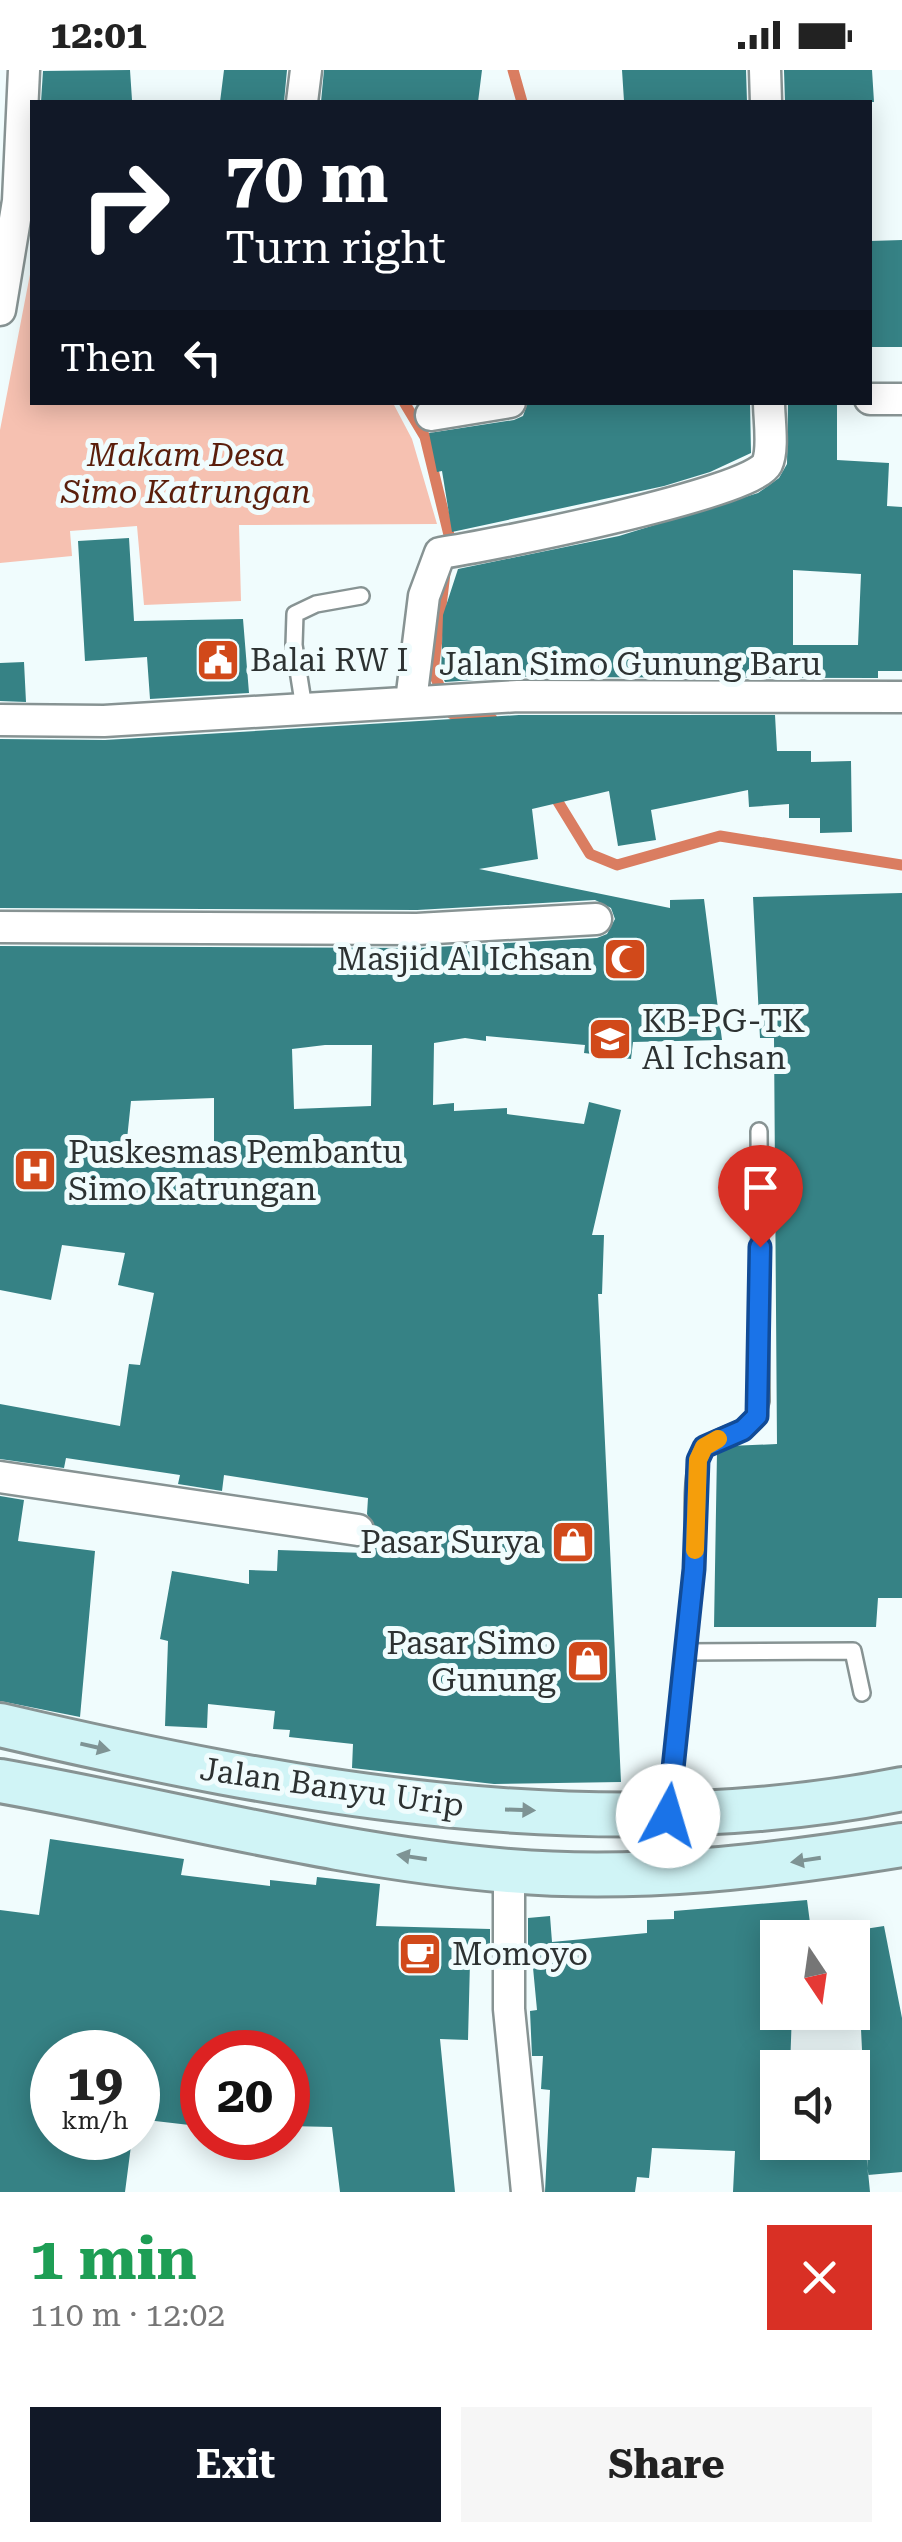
<!DOCTYPE html>
<html lang="en">
<head>
<meta charset="utf-8">
<style>
	:root { --surface:#fff; --page:#f6f6f6; --text:#222; --muted:#767676; --accent:#111827 }
	body { margin:0; font-family:"Roboto Serif",serif; background:var(--page); color:var(--text); height:100vh; display:flex; flex-direction:column; font-size:38px; white-space:nowrap }
	* { box-sizing:border-box; margin:0 }
	p { font-size:32px; color:var(--muted) }
	.icon { flex:none; width:55px; height:55px; fill:none; stroke:currentColor; stroke-width:2; stroke-linecap:round; stroke-linejoin:round }
	.map { position:relative; height:2122px; overflow:hidden }
	.sheet { display:flex; flex-direction:column; background:var(--surface); flex:1 }
	.sheet>* { flex:none }
	.guide { position:absolute; left:30px; top:30px; width:842px; height:305px; border-radius:0px; box-shadow:0 5px 25px #0003; background:#111827; color:#fff; overflow:hidden }
	.needle { width:65px; rotate:167deg }
	.fabs { position:absolute; left:760px; top:1850px; display:grid; gap:20px }
	.fabs a { display:grid; place-items:center; width:110px; height:110px; border-radius:0px; background:var(--surface); box-shadow:0 5px 25px #0003; font-size:50px }
	.speed { position:absolute; left:30px; top:1960px; display:flex; gap:20px; font-size:50px; font-weight:700; text-align:center }
	.speed>* { display:grid; place-content:center; width:130px; height:130px; border-radius:50%; background:var(--surface); box-shadow:0 5px 25px #0003; line-height:1 }
	.speed small { font-size:25px; font-weight:400 }
	.speed .limit { border:15px solid #d22; background:#fff; color:#111 }
	.pin { position:absolute; display:grid; place-items:center; width:85px; height:85px; color:#fff; margin:-102px -42px; border-radius:50% 50% 50% 0; rotate:-45deg; box-shadow:0 0 10px #0007 }
	.pin .icon { rotate:45deg }
	.me { position:absolute; width:110px; margin:-55px; rotate:6deg; stroke-linejoin:round; filter:drop-shadow(0 0 8px #0008) }
	.turn { display:flex; align-items:center; gap:35px; height:210px; padding:0 30px; font-size:45px }
	.turn .icon { width:130px; height:130px; stroke-width:2.5 }
	.turn b { display:block; font-size:70px; line-height:85px }
	.then { display:flex; align-items:center; height:95px; padding:0 30px; background:#0003; gap:20px; font-size:38px }
	.round { display:grid; place-items:center; flex:none; width:105px; height:105px; border-radius:0px; background:var(--page) }
	.headline { display:flex; align-items:center; justify-content:space-between; height:170px; padding:0 30px }
	h1 { font-size:60px; font-weight:700; line-height:75px; color:#1e9e55 }
	.primary-button { display:flex; gap:20px; margin-top:auto; padding:20px 30px }
	.primary-button a { flex:1; height:115px; border-radius:0px; background:var(--accent); color:#fff; font-size:40px; font-weight:700; line-height:115px; text-align:center }
	.primary-button a+a { background:var(--page); color:var(--text) }
	.status { display:flex; justify-content:space-between; align-items:center; height:70px; padding:0 50px; background:var(--surface); direction:ltr }
	.status svg { height:28px; fill:currentColor }
	.map>svg:first-child { display:block }
</style>
</head>
<body>
<div class="status"><b>12:01</b><svg viewBox="0 0 49 12"><path d="M0 12V9h3v3zM5 12V6h3v6zM10 12V3h3v9zM15 12V0h3v12zM26 1h20v11H26zM47 4h2v5h-2z"/></svg></div>
<div class="map">
<svg width="902" height="2122" viewBox="0 0 902 2122">
	<rect width="100%" height="100%" fill="#f0fcfd"/>
	<!-- green -->
	<path fill="#f6c1b1" d="M32 194V332L393 333 412 369 437 454 239 455 241 531 144 535 137 456 70 461 72 486 0 493V360Z"/>
	<g fill="none" stroke-linecap="round" stroke-linejoin="round">
		<!-- stream -->
		<path stroke="#da7d61" stroke-width="11" d="M513 0 522 32
			M404 332 425 367 449 465 447 479
			M445 503 433 602 452 644 492 649
			M552 722 590 784 617 795 720 766 902 795"/>
	</g>
	<!-- building -->
	<path fill="#368285" fill-rule="evenodd" d="M130 0 132 30 41 32 43 1Z
		M224 0H287L284 32H220Z
		M324 0H482L478 32H321Z
		M622 0H746L747 32 624 31Z
		M784 0H872L874 32H785Z
		M902 170V277H870V171Z
		M528 332H750L751 383 710 402 664 416 452 462 442 401 437 402 429 363 514 350 523 346Z
		M788 333H837V390L889 393 887 436 902 437V601H878V608L518 607 445 612 441 604 443 545 458 499 619 466 758 423 779 408 787 394ZM793 500 861 504 858 575H793Z
		M129 468 134 551 243 549 249 623 150 629 147 587 85 591 78 471Z
		M24 592 26 632 0 631V593Z
		M519 645H775L777 681H811V692L851 691 852 762 820 763V748H789V734L749 737 748 720 651 740 656 770 618 776 609 721 532 739 538 789 479 799 670 838V830L704 829 722 970 633 972 631 989 584 983 585 975 486 966V971L465 968 434 973 433 1035 454 1033V1041L507 1038V1044L584 1054 589 1032 621 1040 592 1165H604L602 1224H598L621 1712 494 1714 352 1698 353 1674 289 1667 290 1660 273 1659 275 1641 208 1634 207 1658 165 1656 168 1571 160 1569 172 1501 249 1514V1500L277 1501 278 1480 365 1483 377 1462 367 1444 368 1428 224 1405 222 1421 178 1414 180 1405 66 1388 64 1398 0 1389V1334L120 1356 129 1294 140 1295 154 1223 118 1215 125 1183 62 1175 51 1230 0 1220V876L418 878 597 868 607 864 615 849 611 838 595 830 417 840 0 838V669L105 670ZM325 975H372L371 1036 294 1039 292 979ZM214 1028V1090H202V1095L125 1088 131 1031Z
		M902 823V1528H878L876 1557H714L717 1382 729 1376 777 1374 774 968H760L753 827Z
		M0 1426 24 1430 18 1471 95 1481 80 1647 0 1631Z
		M50 1769 184 1789 181 1805 270 1816V1810L316 1815 317 1807 380 1814 376 1856 490 1859V1891L470 1892 468 1970 440 1969 455 2122H340L332 2057 288 2056V1982H202L198 2056 138 2049V1982H52V2068H132L125 2122H0V1840L39 1845Z
		M807 1830 812 1868H778V1942H792L790 1998H778V2072H787L786 2088 866 2081 870 2122H733L735 2081 652 2078 649 2108 637 2107 635 2122H545L550 2020 541 2019 543 1986H532L530 1941 537 1940 532 1887 528 1888V1848L550 1846 552 1872 647 1863V1850L674 1849V1841Z
		M884 1856 902 1948V2102L868 2105 861 1959 852 1960V1861Z"/>
	<g fill="none" stroke-linecap="round" stroke-linejoin="round">
		<!-- service casing -->
		<g stroke="#879393" stroke-width="20">
			<path id="service" d="M304 638 294 575 295 544 316 534 361 526
				M685 1582 853 1581 862 1623
				M668 1742C676 1661 689 1579 694 1497 696 1464 689 1422 698 1390 707 1357 751 1373 761 1331L759 1061"/>
		</g>
		<!-- minor casing -->
		<g stroke="#879393" stroke-width="35">
			<path id="minor" d="M765 0 766 32
				M302 32 306 0
				M0 240 18 131 24 0
				M870 329H902
				M431 345 510 332
				M411 631 424 526 440 483C484 477 752 424 767 394 774 379 769 350 769 332
				M0 650 104 651 518 626 902 627
				M0 857 417 859 596 849
				M0 1407 358 1460
				M509 1801V1939L527 2122"/>
		</g>
		<!-- secondary casing -->
		<g stroke="#879393" stroke-width="48">
			<path id="secondary" d="M0 1655C295 1724 600 1779 902 1719
				M0 1711C169 1741 338 1787 509 1801 639 1812 773 1796 902 1775"/>
		</g>
		<!-- service -->
		<use href="#service" stroke="#fff" stroke-width="15"/>
		<!-- minor -->
		<use href="#minor" stroke="#fff" stroke-width="30"/>
		<!-- secondary -->
		<use href="#secondary" stroke="#d0f4f6" stroke-width="42"/>
	</g>
	<!-- one-way arrows -->
	<defs><path id="oneway-solid" d="M-6-.8H1V-3.2L6.5 0L1 3.2V.8H-6Z" transform="scale(2.5)"/></defs>
	<g fill="#7e9394">
		<use href="#oneway-solid" transform="translate(95 1677) rotate(13)"/>
		<use href="#oneway-solid" transform="translate(520 1740) rotate(2)"/>
		<use href="#oneway-solid" transform="translate(412 1787) rotate(-171)"/>
		<use href="#oneway-solid" transform="translate(806 1790) rotate(171)"/>
	</g>
	<g fill="none" stroke-linecap="round" stroke-linejoin="round">
		<!-- route casing -->
		<g stroke="#114b97" stroke-width="25">
			<path id="route" d="M668 1746 694 1499 698 1390 704 1377 743 1360 757 1346 760 1177"/>
		</g>
		<!-- route -->
		<use href="#route" stroke="#1a73e8" stroke-width="18"/>
		<!-- slow -->
		<path stroke="#f59e0b" stroke-width="18" d="M695 1480 698 1390 704 1377 718 1369"/>
	</g>
	<!-- icons -->
	<defs>
		<g id="civic-square" transform="scale(2.25)"><rect x="-9" y="-9" width="18" height="18" rx="4" fill="#d1491a" stroke="#f0fcfd"/><path d="M-.6-6.5H3V-4.5H.6V-3L4-1V1h2V6H-6V1h2V-1L-.6-3ZM-1.2 2.5V6h2.4V2.5Z" fill="#fff"/></g>
		<g id="mosque-square" transform="scale(2.25)"><rect x="-9" y="-9" width="18" height="18" rx="4" fill="#d1491a" stroke="#f0fcfd"/><path d="M3.5-4.9A6 6 0 1 0 3.5 4.9A5 5 0 1 1 3.5-4.9Z" fill="#fff"/></g>
		<g id="school-square" transform="scale(2.25)"><rect x="-9" y="-9" width="18" height="18" rx="4" fill="#d1491a" stroke="#f0fcfd"/><path d="M0-5L7-2L0 1L-7-2ZM-4 1L0 2.5L4 1V4Q0 6-4 4Z" fill="#fff"/></g>
		<g id="hospital-square" transform="scale(2.25)"><rect x="-9" y="-9" width="18" height="18" rx="4" fill="#d1491a" stroke="#f0fcfd"/><path d="M-5-5h3v3.5h4V-5h3V5h-3V1.5h-4V5h-3Z" fill="#fff"/></g>
		<g id="shop-square" transform="scale(2.25)"><rect x="-9" y="-9" width="18" height="18" rx="4" fill="#d1491a" stroke="#f0fcfd"/><path d="M-5-2.5h2.3a2.7 3.5 0 0 1 5.4 0H5L5.5 6h-11ZM-1.5-2.5h3a1.5 2.3 0 0 0-3 0Z" fill="#fff"/></g>
		<g id="cafe-square" transform="scale(2.25)"><rect x="-9" y="-9" width="18" height="18" rx="4" fill="#d1491a" stroke="#f0fcfd"/><path d="M-5.5-4.5H6V0H3Q3 3.5 0 3.5H-2.5Q-5.5 3.5-5.5 0ZM3-3.2v2h1.7v-2ZM-6 4.5H4V6H-6Z" fill="#fff"/></g>
	</defs>
	<g fill-rule="evenodd">
		<use href="#civic-square" x="218" y="590"/>
		<use href="#mosque-square" x="625" y="889"/>
		<use href="#school-square" x="610" y="969"/>
		<use href="#hospital-square" x="35" y="1100"/>
		<use href="#shop-square" x="573" y="1472"/>
		<use href="#shop-square" x="588" y="1591"/>
		<use href="#cafe-square" x="420" y="1884"/>
	</g>
	<g text-anchor="middle" dominant-baseline="central" stroke-width="10" stroke-linejoin="round" paint-order="stroke">
		<!-- park labels -->
		<g font-size="32" font-style="italic" fill="#5a1e0b" stroke="#f0fcfd">
			<text x="186" y="385">Makam Desa<tspan x="186" dy="37">Simo Katrungan</tspan></text>
		</g>
		<!-- poi labels -->
		<g font-size="32" fill="#2d3232" stroke="#f0fcfd" text-anchor="start">
			<text x="250" y="590">Balai RW I</text>
			<text x="592" y="889" text-anchor="end">Masjid Al Ichsan</text>
			<text x="642" y="951">KB-PG-TK<tspan x="642" dy="37">Al Ichsan</tspan></text>
			<text x="68" y="1082">Puskesmas Pembantu<tspan x="68" dy="37">Simo Katrungan</tspan></text>
			<text x="540" y="1472" text-anchor="end">Pasar Surya</text>
			<text x="556" y="1573" text-anchor="end">Pasar Simo<tspan x="556" dy="37">Gunung</tspan></text>
			<text x="452" y="1884">Momoyo</text>
		</g>
		<!-- street labels -->
		<g font-size="32" fill="#2d3232" stroke="#f0fcfd">
			<text x="630" y="594">Jalan Simo Gunung Baru</text>
			<text transform="translate(332 1717) rotate(8)">Jalan Banyu Urip</text>
		</g>
	</g>
</svg>
<div class="fabs">
<a><svg class="needle" viewBox="-14 -14 28 28"><path d="M0-13l5 13h-10z" fill="#e53935"/><path d="M0 13l5-13h-10z" fill="#767676"/></svg></a>
<a><svg class="icon" aria-label="sound" viewBox="0 0 24 24"><path d="M4 9h4l5-4v14l-5-4H4zM17 9q2 3 0 6"/></svg></a>
</div>
<div class="speed"><div>19<small>km/h</small></div><div class="limit">20</div></div>
<div class="pin" style="left:760px;top:1177px;background:#d93025"><svg class="icon" aria-label="arrive" viewBox="0 0 24 24"><path d="M6 21V4h12l-3 4 3 4H6"/></svg></div>
<svg class="me" style="left:668px;top:1746px" viewBox="-20 -20 40 40"><circle r="19" fill="#fff"/><path d="M0-13L10 11 0 6-10 11z" fill="#1a73e8"/></svg>
<div class="guide">
<div class="turn"><svg class="icon" aria-label="right" viewBox="0 0 24 24"><path d="M7 20v-9h11M14 6l5 5-5 5"/></svg><div><b>70 m</b>Turn right</div></div>
<div class="then">Then<svg class="icon" aria-label="left" viewBox="0 0 24 24"><path d="M17 20v-9H6M10 6l-5 5 5 5"/></svg></div>
</div>
</div>
<section class="sheet">
<div class="headline"><div><h1>1 min</h1><p>110 m · 12:02</p></div><a class="round" style="background:#d93025;color:#fff"><svg class="icon" aria-label="close" viewBox="0 0 24 24"><path d="M6 6l12 12M18 6L6 18"/></svg></a></div>
<div class="primary-button"><a>Exit</a><a>Share</a></div>
</section>
</body>
</html>
